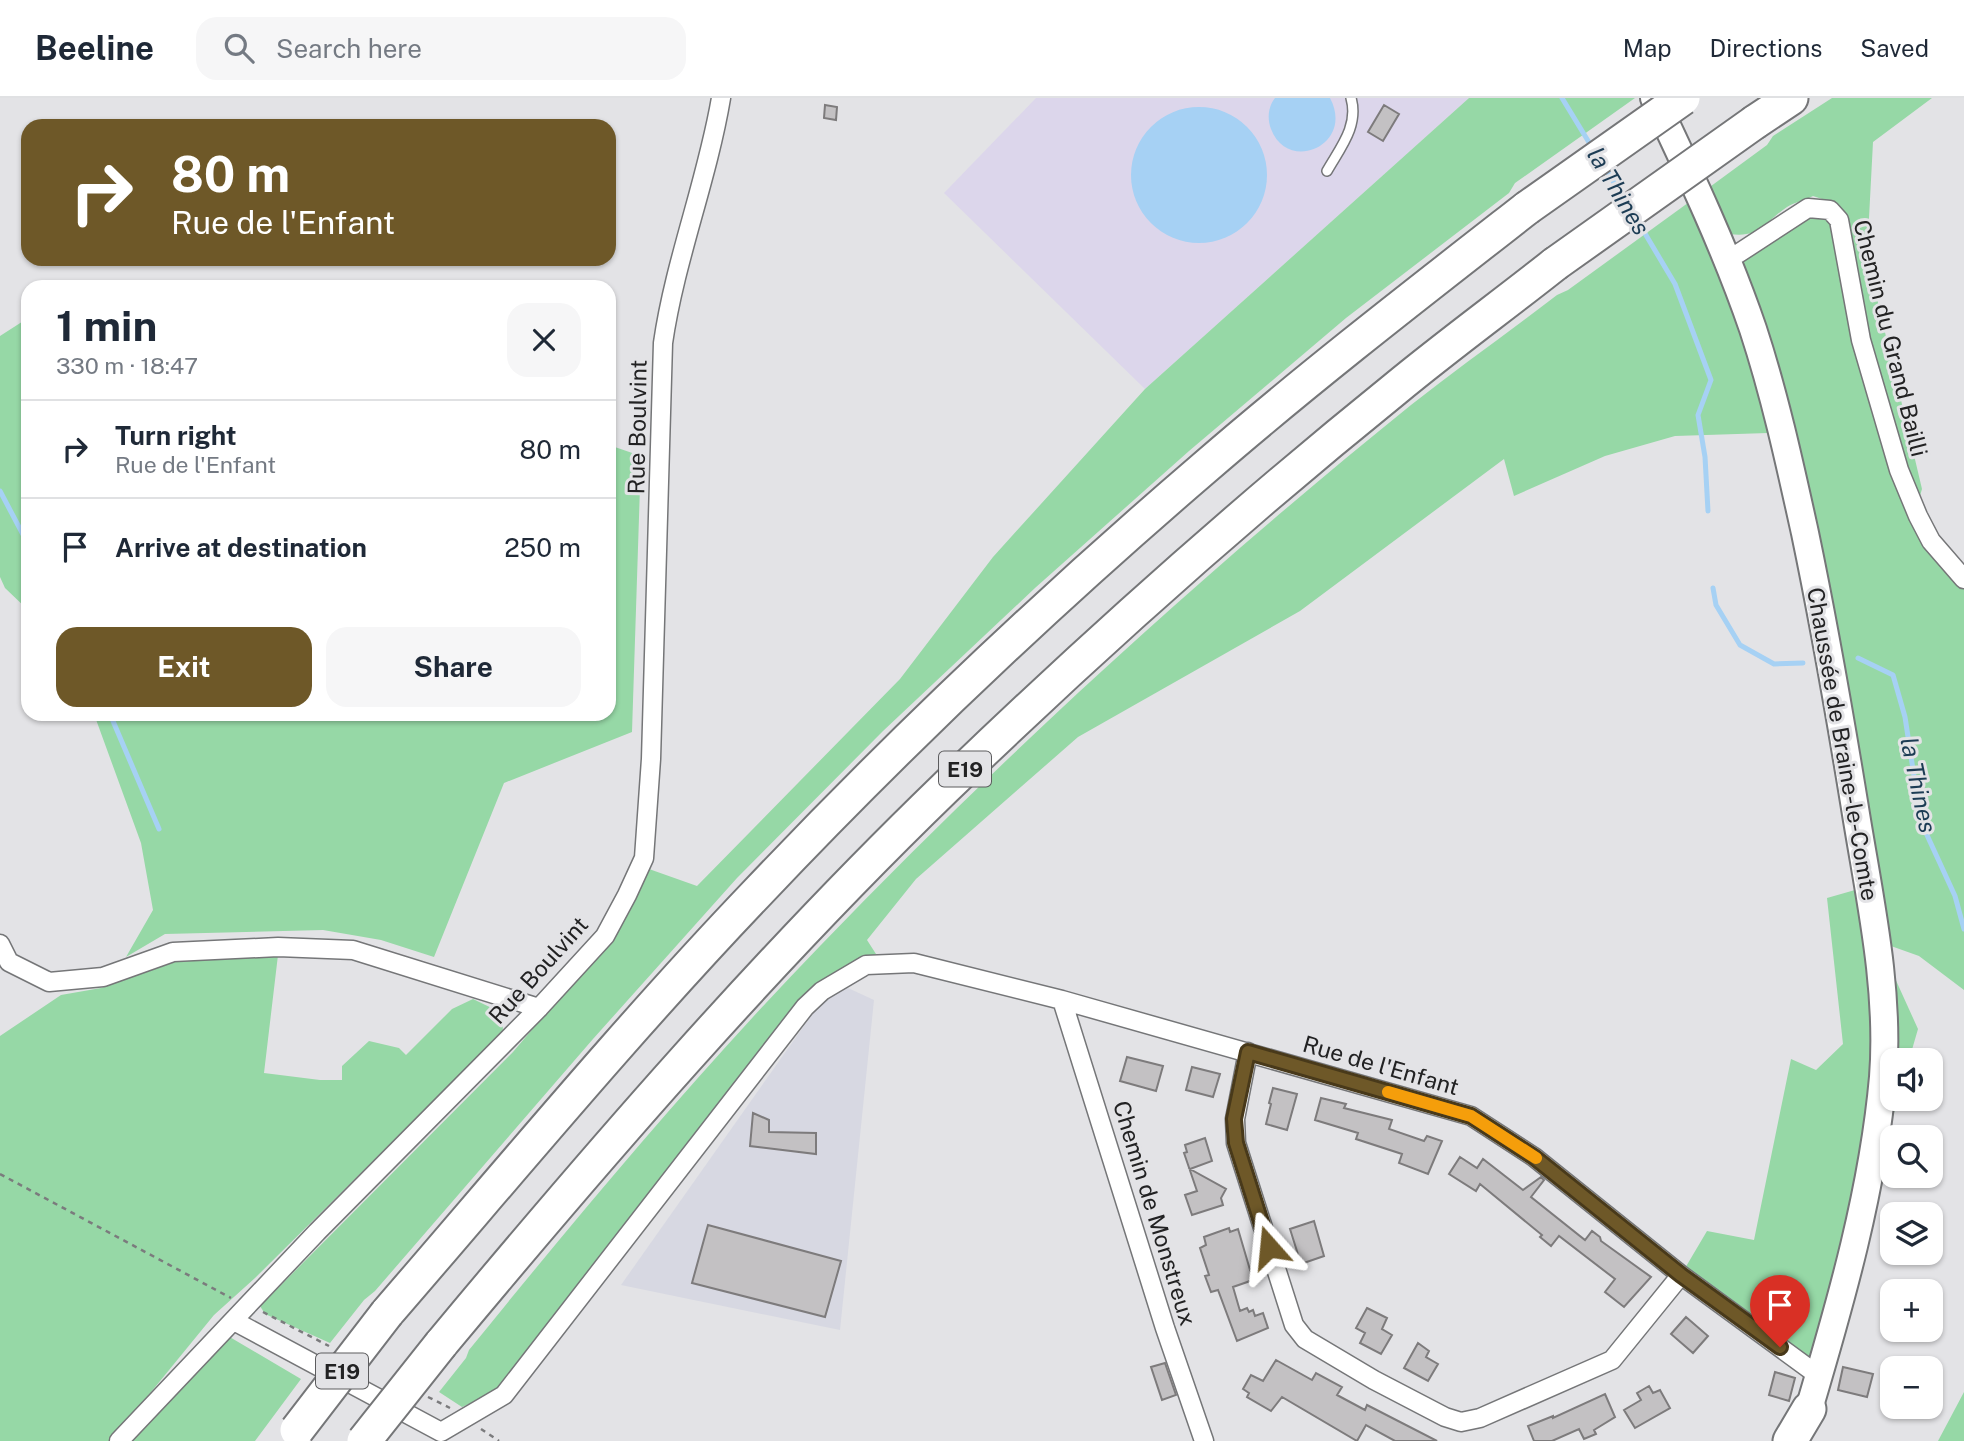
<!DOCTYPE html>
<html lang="en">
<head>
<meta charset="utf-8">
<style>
	:root { --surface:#fff; --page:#f6f6f7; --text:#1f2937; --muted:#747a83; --line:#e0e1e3; --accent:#6e5828 }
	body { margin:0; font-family:"Public Sans",sans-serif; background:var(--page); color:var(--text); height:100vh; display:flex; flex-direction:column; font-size:26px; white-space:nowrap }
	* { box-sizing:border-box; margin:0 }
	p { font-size:23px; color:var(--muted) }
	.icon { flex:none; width:38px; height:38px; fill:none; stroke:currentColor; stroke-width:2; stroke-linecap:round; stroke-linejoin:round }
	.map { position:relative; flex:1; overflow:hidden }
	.drawer { position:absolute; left:21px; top:182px; width:595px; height:441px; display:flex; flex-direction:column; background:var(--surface); border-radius:21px; box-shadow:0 2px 5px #0004 }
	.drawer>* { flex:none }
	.banner { position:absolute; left:21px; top:21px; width:595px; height:147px; border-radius:21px; box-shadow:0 2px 5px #0004; background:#6e5828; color:#fff; overflow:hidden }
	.buttons { position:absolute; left:1880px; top:950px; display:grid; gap:14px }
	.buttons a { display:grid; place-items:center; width:63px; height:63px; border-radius:14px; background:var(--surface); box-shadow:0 2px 5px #0004; font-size:35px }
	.pin { position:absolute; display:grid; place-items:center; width:60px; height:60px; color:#fff; margin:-72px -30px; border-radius:50% 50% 50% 0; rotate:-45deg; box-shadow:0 0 7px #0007 }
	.pin .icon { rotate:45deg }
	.me { position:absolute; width:77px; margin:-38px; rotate:342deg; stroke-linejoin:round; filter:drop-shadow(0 0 5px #0008) }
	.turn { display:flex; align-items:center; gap:24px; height:147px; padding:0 35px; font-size:32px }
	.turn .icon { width:91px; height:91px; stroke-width:2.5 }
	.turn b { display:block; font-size:49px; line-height:60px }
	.round { display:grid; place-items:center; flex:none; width:74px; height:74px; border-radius:21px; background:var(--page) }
	.summary { display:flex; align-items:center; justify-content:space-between; height:119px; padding:0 35px }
	h1 { font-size:42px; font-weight:700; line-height:52px }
	.primary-button { display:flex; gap:14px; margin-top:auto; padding:14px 35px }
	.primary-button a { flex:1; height:80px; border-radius:21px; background:var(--accent); color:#fff; font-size:28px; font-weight:700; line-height:80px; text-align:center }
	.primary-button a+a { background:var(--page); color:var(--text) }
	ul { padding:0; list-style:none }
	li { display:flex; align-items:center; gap:21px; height:98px; padding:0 35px; border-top:2px solid var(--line) }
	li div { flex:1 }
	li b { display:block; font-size:26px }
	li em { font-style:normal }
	header { display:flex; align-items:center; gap:42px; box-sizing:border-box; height:98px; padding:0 35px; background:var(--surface); border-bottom:2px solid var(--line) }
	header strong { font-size:33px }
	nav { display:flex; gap:38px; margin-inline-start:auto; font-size:24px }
	.search { width:490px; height:63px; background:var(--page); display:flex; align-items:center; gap:18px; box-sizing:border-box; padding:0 24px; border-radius:21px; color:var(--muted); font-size:26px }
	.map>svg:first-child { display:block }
</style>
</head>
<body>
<header>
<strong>Beeline</strong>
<div class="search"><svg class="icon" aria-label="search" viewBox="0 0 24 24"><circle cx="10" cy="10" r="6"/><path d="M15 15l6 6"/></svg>Search here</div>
<nav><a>Map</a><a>Directions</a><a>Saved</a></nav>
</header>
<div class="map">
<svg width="1964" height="1343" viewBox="0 0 1964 1343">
	<rect width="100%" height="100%" fill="#e3e3e6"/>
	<!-- built -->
	<path fill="#d7d8e2" d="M835 884 874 902 840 1232 621 1187Z"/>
	<!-- industrial -->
	<path fill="#dcd6eb" d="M1036 0H1469L1145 291 944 95Z"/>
	<!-- green -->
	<path fill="#96d8a6" d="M1469 0H1635L1515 85 1509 95 1346 220 1189 353 1035 490 883 633 737 780 593 941 375 1193 364 1202 330 1245 265 1216 260 1208 513 954 624 823 649 771 697 788 900 581 993 459 1145 291Z
		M1832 0H1932L1873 44 1867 158 1922 391 1918 404 1899 372 1949 465 1964 479V892L1919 858 1891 848 1768 335 1675 338 1605 358 1514 398 1504 361 1300 513 1078 639 916 781 867 842 876 856 824 882 520 1269 494 1295 462 1309 439 1294 466 1260 469 1252C581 1114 696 976 820 848 1005 656 1203 475 1411 307 1459 269 1509 234 1557 197L1568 192 1692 102 1726 160 1831 104 1813 98C1805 102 1795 104 1787 109 1763 125 1763 140 1729 136L1707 91 1767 47 1773 38Z
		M28 220V512L5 490 0 479V238Z
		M609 347 641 358 632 634 504 685 434 859 381 842 323 832 165 836 126 859 153 812 141 745 94 616H609Z
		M1855 792 1918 931 1909 962H1892V1001H1898L1819 1278 1681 1177 1707 1133 1754 1142 1791 961 1816 972 1843 946 1827 800Z
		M278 857 264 975 320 982H342V968L369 943 399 950 406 957 452 911 473 901 502 915 503 934 255 1180 214 1217 111 1343H0V938L61 897 101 890 175 864Z
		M228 1238 301 1281 255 1343H127Z
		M1964 1294V1343H1938Z"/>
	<!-- water -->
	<path fill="#a6d1f4" d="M1275 0H1330C1355 47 1288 76 1271 31 1267 20 1268 9 1275 0Z
		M1131 77a68 68 0 1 1 136 0a68 68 0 1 1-136 0Z"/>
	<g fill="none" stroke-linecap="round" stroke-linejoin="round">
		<!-- stream -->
		<path stroke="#a6d1f4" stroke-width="5" d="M1562 0 1593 51
			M1604 68 1624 102
			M1637 122 1675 186 1711 282 1698 317 1705 359 1708 413
			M0 393 28 446
			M1713 490 1716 507 1740 547 1774 566 1803 565
			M1858 560 1893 577 1905 619 1921 724 1955 798 1964 831
			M110 616 159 731"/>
	</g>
	<!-- building -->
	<path fill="#c3c1c3" stroke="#7d7b7c" stroke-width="2" d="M825 7 837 9 836 22 824 20Z
		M1384 7 1399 16 1383 43 1368 34Z
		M1127 959 1163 968 1156 993 1120 983Z
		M1192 969 1220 976 1213 999 1186 992Z
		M1273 990 1297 996 1287 1032 1266 1026 1271 1006 1269 1005Z
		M1321 1000 1346 1006 1344 1010 1392 1022 1389 1031 1424 1043 1427 1038 1442 1043 1428 1076 1399 1065 1402 1056 1356 1041 1358 1035 1315 1022Z
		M753 1015 769 1022V1034L816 1035V1056L750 1048Z
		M1205 1040 1212 1063 1190 1071 1226 1091 1221 1100 1223 1107 1192 1117 1185 1097 1197 1093 1184 1055 1187 1054 1185 1047Z
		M1460 1059 1477 1070 1483 1061 1523 1092 1541 1079 1544 1082 1531 1099 1585 1142 1592 1133 1600 1139 1601 1143 1651 1179 1624 1209 1605 1194 1615 1181 1559 1138 1551 1148 1540 1139 1542 1137 1480 1086 1476 1093 1449 1076Z
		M1314 1123 1324 1158 1301 1166 1290 1131Z
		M708 1127 841 1163 825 1219 692 1185Z
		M1229 1130 1230 1134 1238 1131 1253 1182 1233 1189 1240 1213 1247 1210 1249 1214 1253 1212 1255 1218 1263 1215 1268 1230 1237 1243 1218 1192 1211 1194 1205 1178 1209 1177 1200 1150 1206 1147 1204 1139Z
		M1367 1210 1387 1220 1382 1231 1392 1237 1381 1256 1360 1245 1365 1235 1356 1230Z
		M1686 1219 1708 1238 1693 1255 1671 1236Z
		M1418 1245 1429 1253 1426 1259 1438 1266 1428 1283 1404 1270Z
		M1276 1262 1312 1282 1316 1275 1342 1289 1337 1297 1365 1312 1367 1307 1437 1343H1395L1366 1327 1357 1343 1282 1299 1271 1313 1247 1299 1249 1295 1243 1291 1251 1277 1263 1283Z
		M1165 1265 1176 1297 1162 1302 1151 1269Z
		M1843 1269 1873 1276 1867 1299 1838 1292Z
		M1775 1274 1795 1280 1789 1303 1769 1297Z
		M1649 1288 1653 1295 1660 1292 1670 1310 1635 1330 1624 1312 1641 1302 1637 1295Z
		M1605 1296 1615 1319 1594 1332 1596 1336 1584 1341 1579 1331 1552 1343H1534L1528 1328 1553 1318V1320Z"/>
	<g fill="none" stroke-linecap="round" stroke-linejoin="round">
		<!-- lane casing -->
		<g stroke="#757678" stroke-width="12">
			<path id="lane" d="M1327 73C1340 50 1359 28 1351 0"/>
		</g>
		<!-- street casing -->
		<g stroke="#757678" stroke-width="21">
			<path id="street" d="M1726 160 1739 155 1808 110 1830 112 1839 122 1861 242 1899 372 1918 418 1931 443 1964 481
				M0 846 9 864 49 884 103 879 173 854 278 849 353 852 539 910
				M1062 902 1165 1230 1204 1343
				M1248 954 1235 1021 1236 1045 1294 1227 1305 1241 1374 1282 1445 1319 1461 1324 1480 1320 1612 1262 1681 1177
				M234 1223 441 1334
				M441 1334 504 1297 805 909 822 893 866 867 914 865 1062 902 1471 1018 1534 1059 1681 1177 1819 1278
				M119 1343 317 1134 539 910 605 838 627 797 644 760 651 661 663 245C675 162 707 83 721 0"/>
		</g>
		<!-- secondary casing -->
		<g stroke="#757678" stroke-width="30">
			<path id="secondary" d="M1654 0C1690 76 1726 152 1753 231 1775 298 1790 367 1805 435 1824 526 1840 618 1855 710 1869 798 1890 889 1883 979 1873 1092 1841 1203 1809 1311"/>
		</g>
		<!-- highway casing -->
		<g stroke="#757678" stroke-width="37">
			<path id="highway" d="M1755 24 1791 0
				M387 1215C509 1074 628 930 757 795 898 646 1048 504 1203 371 1308 280 1418 195 1527 110
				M441 1246C600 1055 766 863 945 690 1089 551 1239 417 1395 291 1447 248 1502 208 1555 166
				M1790 1343 1809 1311"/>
		</g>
		<!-- path -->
		<path stroke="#7b7b7d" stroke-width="2.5" stroke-dasharray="5 5" stroke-linecap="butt" d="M0 1076 231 1200
			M263 1214 329 1248
			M428 1299 450 1310
			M481 1331 499 1343"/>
		<!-- lane -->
		<use href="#lane" stroke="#fff" stroke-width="9"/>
		<!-- street -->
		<use href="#street" stroke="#fff" stroke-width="18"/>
		<!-- secondary -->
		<use href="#secondary" stroke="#fff" stroke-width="26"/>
		<!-- highway -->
		<use href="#highway" stroke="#fff" stroke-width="33"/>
		<!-- highway-bridge casing -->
		<g stroke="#757678" stroke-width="37" stroke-linecap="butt">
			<path id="highway-bridge" d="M1527 110 1683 0
				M1555 166 1755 24
				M297 1332 387 1215
				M364 1343 441 1246"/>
		</g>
		<!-- highway-bridge -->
		<use href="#highway-bridge" stroke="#fff" stroke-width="33"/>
	</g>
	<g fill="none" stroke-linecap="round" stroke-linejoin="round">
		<!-- route casing -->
		<g stroke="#48391a" stroke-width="18">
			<path id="route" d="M1269 1149 1236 1045 1234 1021 1248 954 1471 1018 1534 1059 1681 1177 1780 1249"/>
		</g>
		<!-- route -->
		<use href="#route" stroke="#6e5828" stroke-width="12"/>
		<!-- slow -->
		<path stroke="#f59e0b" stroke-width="12" d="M1388 994 1471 1018 1536 1060"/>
	</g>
	<g text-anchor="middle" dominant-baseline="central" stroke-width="6" stroke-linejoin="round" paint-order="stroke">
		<!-- shield labels -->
		<g fill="#e3e3e6" stroke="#5c5c5e" stroke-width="2">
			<rect x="939" y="653.5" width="52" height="35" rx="5"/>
			<rect x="316" y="1255.5" width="52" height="35" rx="5"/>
		</g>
		<g font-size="21" font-weight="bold" fill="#222223">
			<text x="965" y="671">E19</text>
			<text x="342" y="1273">E19</text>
		</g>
		<!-- street labels -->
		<g font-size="23" fill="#222223" stroke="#e3e3e6">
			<text transform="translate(1891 240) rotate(76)">Chemin du Grand Bailli</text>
			<text transform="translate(637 329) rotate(-89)">Rue Boulvint</text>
			<text transform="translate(1843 646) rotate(80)">Chaussée de Braine-le-Comte</text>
			<text transform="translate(538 872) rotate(-48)">Rue Boulvint</text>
			<text transform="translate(1381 967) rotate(16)">Rue de l'Enfant</text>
			<text transform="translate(1155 1115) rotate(73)">Chemin de Monstreux</text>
		</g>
		<!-- water labels -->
		<g font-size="24" font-style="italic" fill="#1c3c54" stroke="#e3e3e6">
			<text transform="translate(1619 93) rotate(59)">la Thines</text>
			<text transform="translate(1919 687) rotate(78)">la Thines</text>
		</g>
	</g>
</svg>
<div class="buttons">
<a><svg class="icon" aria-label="sound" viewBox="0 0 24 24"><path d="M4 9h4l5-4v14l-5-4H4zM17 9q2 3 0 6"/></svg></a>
<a><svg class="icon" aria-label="search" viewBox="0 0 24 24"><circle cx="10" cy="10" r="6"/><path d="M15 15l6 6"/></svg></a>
<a><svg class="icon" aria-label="layers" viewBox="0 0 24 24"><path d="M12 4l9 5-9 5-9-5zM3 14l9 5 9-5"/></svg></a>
<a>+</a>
<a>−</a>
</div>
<div class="pin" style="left:1780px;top:1249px;background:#d93025"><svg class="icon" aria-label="arrive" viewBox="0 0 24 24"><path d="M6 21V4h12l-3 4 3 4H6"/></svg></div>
<svg class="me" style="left:1269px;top:1149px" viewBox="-20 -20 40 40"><path d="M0-17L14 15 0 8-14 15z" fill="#6e5828" stroke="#fff" stroke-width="4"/></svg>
<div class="banner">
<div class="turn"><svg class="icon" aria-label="right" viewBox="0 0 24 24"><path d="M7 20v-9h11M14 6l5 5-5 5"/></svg><div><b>80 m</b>Rue de l'Enfant</div></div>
</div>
<section class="drawer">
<div class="summary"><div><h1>1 min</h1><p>330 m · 18:47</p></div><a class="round"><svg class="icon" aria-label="close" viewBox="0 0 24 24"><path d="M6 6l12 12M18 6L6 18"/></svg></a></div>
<ul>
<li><svg class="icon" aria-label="right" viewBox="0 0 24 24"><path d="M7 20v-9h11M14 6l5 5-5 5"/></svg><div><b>Turn right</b><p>Rue de l'Enfant</p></div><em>80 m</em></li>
<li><svg class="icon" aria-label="arrive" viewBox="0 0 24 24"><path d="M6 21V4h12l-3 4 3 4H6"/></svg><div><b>Arrive at destination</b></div><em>250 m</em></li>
</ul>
<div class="primary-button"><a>Exit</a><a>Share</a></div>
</section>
</div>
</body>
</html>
